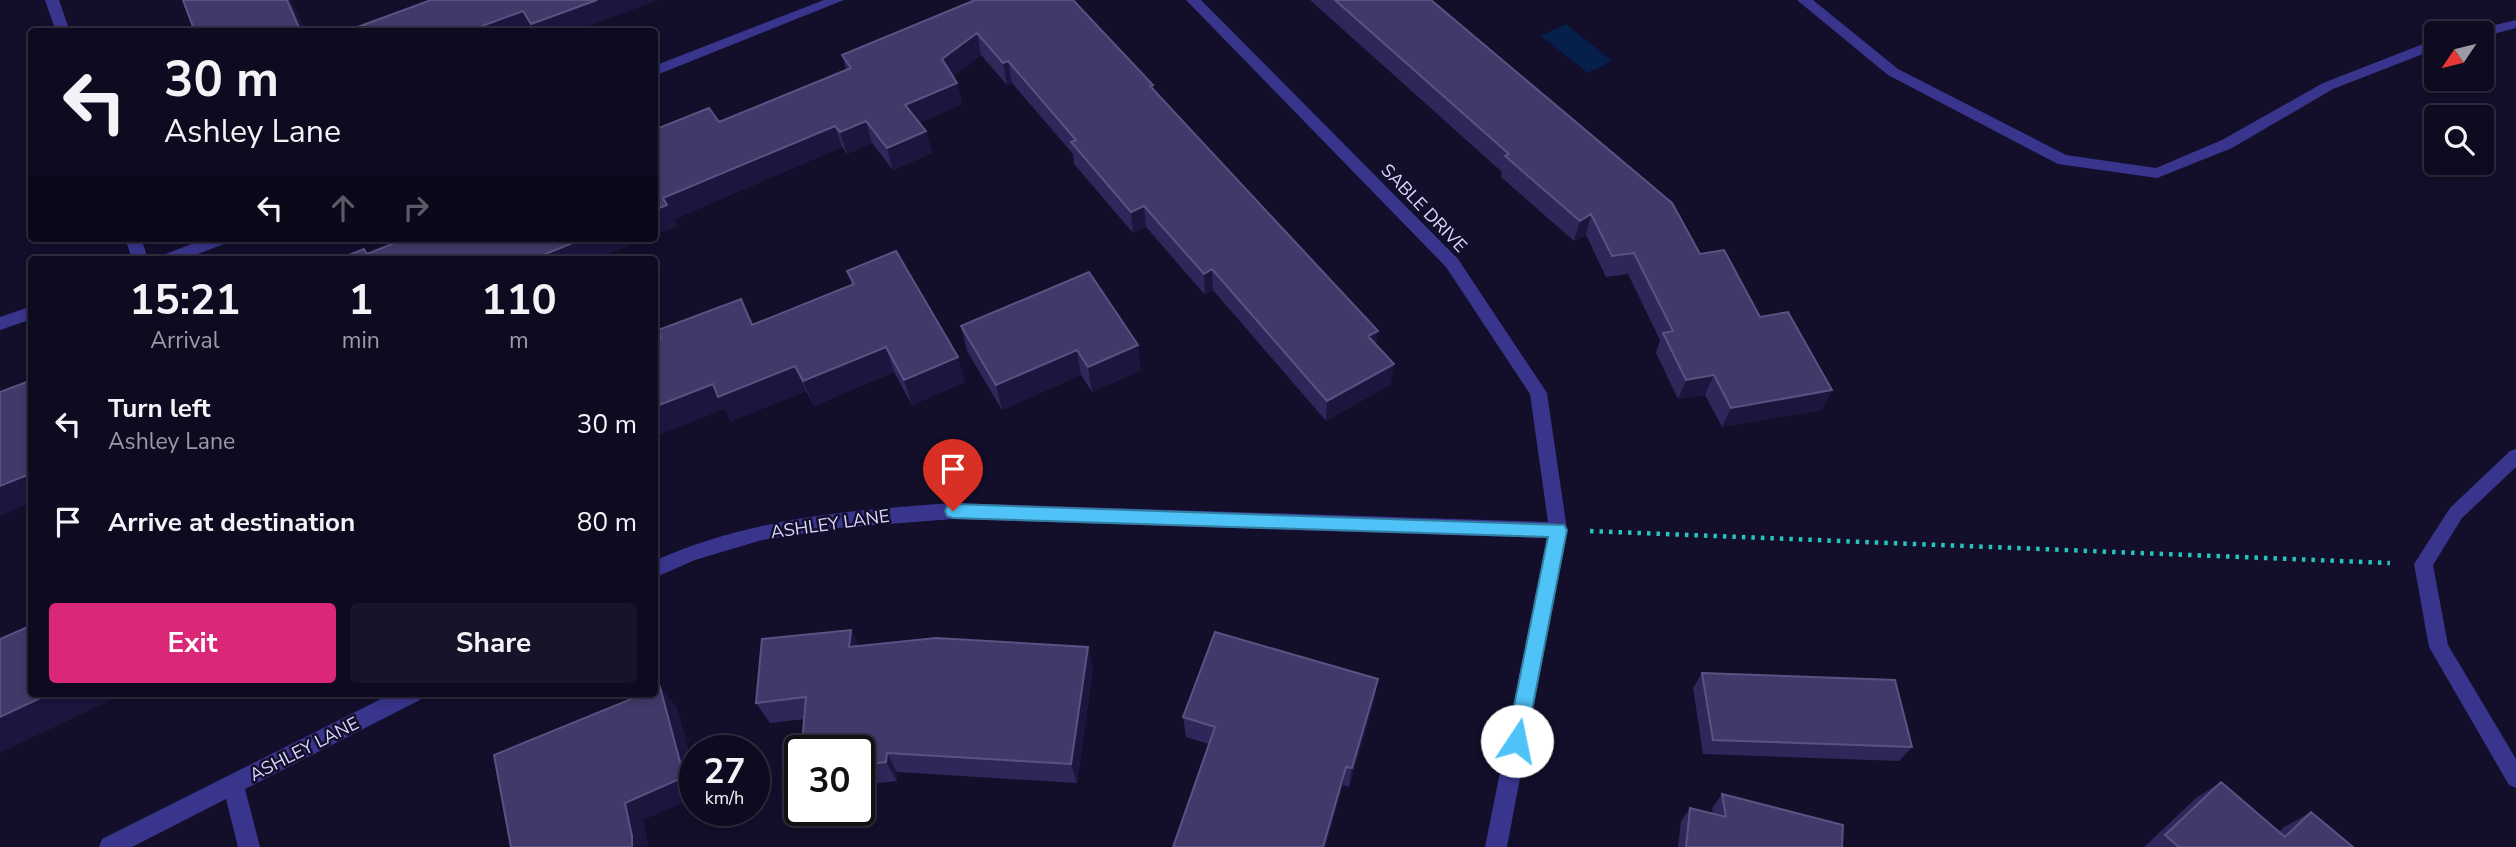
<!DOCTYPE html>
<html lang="en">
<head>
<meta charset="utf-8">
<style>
	:root { --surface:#0e0a20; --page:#171329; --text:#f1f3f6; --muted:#9b9aa5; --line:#2e2b3e; --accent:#db2777 }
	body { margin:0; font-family:"Nunito Sans",sans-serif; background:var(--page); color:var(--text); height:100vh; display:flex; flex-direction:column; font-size:26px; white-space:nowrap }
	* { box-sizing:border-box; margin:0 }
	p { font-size:23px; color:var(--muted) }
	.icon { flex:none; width:38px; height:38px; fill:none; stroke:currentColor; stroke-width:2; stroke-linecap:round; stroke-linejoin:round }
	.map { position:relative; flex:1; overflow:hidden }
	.side { position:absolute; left:28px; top:256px; width:630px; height:441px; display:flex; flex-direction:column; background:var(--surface); border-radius:7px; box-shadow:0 4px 10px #0003,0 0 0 2px var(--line) }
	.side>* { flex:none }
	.top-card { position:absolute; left:28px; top:28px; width:630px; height:214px; border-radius:7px; box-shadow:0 4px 10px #0003,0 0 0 2px var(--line); background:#0e0a20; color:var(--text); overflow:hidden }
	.needle { width:46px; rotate:235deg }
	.controls { position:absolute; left:2424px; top:21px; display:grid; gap:14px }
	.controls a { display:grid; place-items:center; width:70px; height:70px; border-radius:7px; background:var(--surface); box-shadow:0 4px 10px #0003,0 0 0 2px var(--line); font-size:35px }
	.speed { position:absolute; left:679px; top:735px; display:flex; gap:14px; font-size:35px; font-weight:700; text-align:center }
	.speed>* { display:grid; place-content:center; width:91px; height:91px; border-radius:50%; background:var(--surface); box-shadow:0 4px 10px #0003,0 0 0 2px var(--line); line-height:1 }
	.speed small { font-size:18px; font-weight:400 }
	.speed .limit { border:4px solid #111; border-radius:10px; background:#fff; color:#111 }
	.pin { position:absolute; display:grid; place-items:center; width:60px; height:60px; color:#fff; margin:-72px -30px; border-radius:50% 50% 50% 0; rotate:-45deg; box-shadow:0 0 7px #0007 }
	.pin .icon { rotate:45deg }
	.me { position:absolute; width:77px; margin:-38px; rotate:11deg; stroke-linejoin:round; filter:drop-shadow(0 0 5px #0008) }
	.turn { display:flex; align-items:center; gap:24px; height:147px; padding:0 21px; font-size:32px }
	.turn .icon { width:91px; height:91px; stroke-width:2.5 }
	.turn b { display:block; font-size:49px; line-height:60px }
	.lanes { display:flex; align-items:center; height:66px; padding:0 21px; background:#0003; justify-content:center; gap:35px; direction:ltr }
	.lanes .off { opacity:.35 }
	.eta { display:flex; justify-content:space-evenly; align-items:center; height:119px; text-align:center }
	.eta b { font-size:42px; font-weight:700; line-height:49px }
	.primary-button { display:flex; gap:14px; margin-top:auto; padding:14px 21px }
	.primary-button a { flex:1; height:80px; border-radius:7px; background:var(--accent); color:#fff; font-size:28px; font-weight:700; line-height:80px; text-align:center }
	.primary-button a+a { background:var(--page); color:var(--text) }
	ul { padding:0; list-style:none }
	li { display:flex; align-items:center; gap:21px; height:98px; padding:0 21px }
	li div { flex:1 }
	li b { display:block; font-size:26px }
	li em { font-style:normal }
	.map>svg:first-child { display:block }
</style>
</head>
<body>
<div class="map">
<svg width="2516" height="847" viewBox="0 0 2516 847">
	<rect width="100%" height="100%" fill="#130e2a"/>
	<!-- water -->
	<path fill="#061f4b" d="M1566 24 1612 61 1588 73 1541 36Z"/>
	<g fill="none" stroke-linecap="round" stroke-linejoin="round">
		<!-- path -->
		<path stroke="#26c4bb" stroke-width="4.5" stroke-dasharray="3.5 6" stroke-linecap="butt" d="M1590 531 2390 563"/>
		<!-- service -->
		<path fill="#39358d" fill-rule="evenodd" d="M1797 0H1813L1898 69 2066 155 2156 168 2222 140 2323 83 2436 39V49L2333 89 2232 148 2157 178 2058 164 1888 75Z
			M2516 20V28L2482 37V33H2472L2474 30Z"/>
		<!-- minor -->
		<path fill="#39358d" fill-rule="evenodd" d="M45 0H59L70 32H56Z
			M824 0H844L654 76V66Z
			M1186 0H1201L1458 259 1547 393 1567 530 1507 847H1485L1547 538 953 519 838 528 762 540 695 560 654 578V561C750 518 850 510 953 503L1548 522 1530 394 1446 267Z
			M125 238H141L148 259H132Z
			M207 238H231L229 242 185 259H161L163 255Z
			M32 306V319L0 330V317Z
			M2516 449V467L2462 518 2433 565 2448 645 2516 759V788L2509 785 2429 647 2414 564 2450 508 2510 451Z
			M393 693H423L420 700 245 789 260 847H238L226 799 132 847H99L102 839Z"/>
	</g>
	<!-- wall -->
	<path fill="#302659" d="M975 0 1153 85 1154 90 1376 345 1391 384 1326 421 1213 290 1205 295 1146 227 1133 233 1074 164 1073 154 1012 83 1007 85 981 55 953 76 957 83 962 104 919 123 926 131 932 153 893 170 872 143 847 154 842 147 674 219 677 226 654 235 719 122 846 70 842 55Z
		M1310 0H1431L1700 254 1832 390 1821 410 1722 427 1705 395 1678 399 1656 353 1660 340 1628 274 1606 277 1586 235 1574 241 1501 177 1502 172Z
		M847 271 958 357 965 382 912 405 894 372 814 406 806 391 731 421 725 409 753 325 852 285Z
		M1089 272 1141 370 1092 392 1081 375 1002 410 967 351 961 326Z
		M851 630 859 646 1088 647 1093 668 1077 783 897 772V781L859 785V751H807L802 744 805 719 770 723 756 703Z
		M1702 673 1912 747 1899 761 1703 754 1693 688Z
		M1375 699 1349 787 1186 737 1183 717Z
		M2221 782 2279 832 2284 827 2311 812 2353 847H2144L2196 798Z
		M1722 794 1842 847H1678L1681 821 1690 808 1713 814 1712 808Z"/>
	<!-- shaded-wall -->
	<path fill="#1d153e" d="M287 0H291L306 32H301Z
		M597 0H658L574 32H535L531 24Z
		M523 11 533 30 530 32H466Z
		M977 33 981 55 947 81 942 59Z
		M1008 61 1012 83 1007 85 1003 63Z
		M957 83 962 104 911 127 905 105Z
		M866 121 872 143 847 154 840 132Z
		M835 126 842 147 674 219 677 226 654 235V210L663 198Z
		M926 131 932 153 893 170 887 148Z
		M1144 206 1146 227 1133 233 1131 212Z
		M1591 214 1586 235 1574 241 1580 221Z
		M585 238H647L596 259H533Z
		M1212 269 1213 290 1205 295 1204 274Z
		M1378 331 1376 351 1368 336Z
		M1138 345 1141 370 1092 392 1088 367Z
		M886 347 894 372 814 406 803 381Z
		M1077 350 1081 375 1002 410 996 385Z
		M958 357 965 382 912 405 904 380Z
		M1394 364 1391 384 1326 421 1327 401Z
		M795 366 806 391 731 421 725 409 654 437V407L713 384Z
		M1714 375 1705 395 1678 399 1686 380Z
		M1832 390 1821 410 1722 427 1731 408Z
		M32 473V502L0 516V486Z
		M851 630 862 651 849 647Z
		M1088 647 1093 668 1077 783 1071 764Z
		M1378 679 1375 699 1349 787 1352 768Z
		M660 687 677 707 695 774V798L643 820 649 847H632L625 803Z
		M51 693H126L0 753V717Z
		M887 753 897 772V781L886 762Z
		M1346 767 1343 785 1326 847H1323Z"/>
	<!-- building -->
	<path fill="#42396a" stroke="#5a5282" stroke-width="2" d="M183 0H287L301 32H195Z
		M431 0H597L531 24 523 11 466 32H344Z
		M975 0H1073L1153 85 1150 86 1378 331 1368 336 1394 364 1327 401 1212 269 1204 274 1144 206 1131 212 1071 142 1076 140 1008 61 1003 63 977 33 942 59 957 83 905 105 926 131 887 148 866 121 840 132 835 126 663 198 667 205 654 210V130L709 108 719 122 851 68 842 55Z
		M1335 0H1431L1672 203 1700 254 1724 250 1760 317 1788 312 1832 390 1731 408 1714 375 1686 380 1663 333 1673 331 1634 253 1612 256 1591 214 1580 221 1505 156 1509 154Z
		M407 238H585L533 259H339L364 249 367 254Z
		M896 251 958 357 904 380 886 347 803 381 795 366 718 397 713 384 654 407V341L661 338 658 330 741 299 752 325 854 284 847 271Z
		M1089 272 1138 345 1088 367 1077 350 996 385 961 326Z
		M32 380V473L0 486V392Z
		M32 625V693H51L0 717V639Z
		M851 630 849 647 936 638 1088 647 1071 764 887 753 886 762 859 765V751H846L847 739 802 744 806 697 756 703 762 639Z
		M1215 632 1378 679 1352 768 1346 767 1323 847H1173L1215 727 1183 717Z
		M1702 673 1895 680 1912 747 1713 740Z
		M660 687 684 777 625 803 632 836V847H511L494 755 646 693H654V690Z
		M2221 782 2285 837 2311 812 2353 847H2179L2165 835Z
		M1722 794 1843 825 1842 847H1686L1690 808 1726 817Z"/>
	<!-- route -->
	<path fill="#4fc3f7" stroke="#337fa1" stroke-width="2" d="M953 504 1564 525 1567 530 1526 741 1523 748 1517 750 1510 748 1507 741 1548 537 953 518 947 516 945 511 947 506Z"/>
	<g text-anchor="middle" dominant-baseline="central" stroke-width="5" stroke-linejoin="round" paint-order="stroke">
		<!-- street labels -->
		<g font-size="18" fill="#dbd7ff" stroke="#130e2a">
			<text transform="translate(1424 208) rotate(46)">SABLE DRIVE</text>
			<text transform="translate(830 524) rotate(-8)">ASHLEY LANE</text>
			<text transform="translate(304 749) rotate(-27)">ASHLEY LANE</text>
		</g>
	</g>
</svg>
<div class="controls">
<a><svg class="needle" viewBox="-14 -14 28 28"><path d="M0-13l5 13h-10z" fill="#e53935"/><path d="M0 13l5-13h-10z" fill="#9b9aa5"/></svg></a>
<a><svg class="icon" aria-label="search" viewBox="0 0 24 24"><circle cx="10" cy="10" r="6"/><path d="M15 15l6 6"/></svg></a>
</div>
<div class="speed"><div>27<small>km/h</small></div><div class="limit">30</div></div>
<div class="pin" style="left:953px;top:511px;background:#d93025"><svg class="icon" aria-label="arrive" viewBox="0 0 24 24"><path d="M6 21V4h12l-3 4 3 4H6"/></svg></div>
<svg class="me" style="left:1517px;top:741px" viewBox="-20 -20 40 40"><circle r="19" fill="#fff"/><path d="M0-13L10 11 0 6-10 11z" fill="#4fc3f7"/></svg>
<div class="top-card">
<div class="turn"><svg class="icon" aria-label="left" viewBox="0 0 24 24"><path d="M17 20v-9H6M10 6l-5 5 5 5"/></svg><div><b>30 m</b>Ashley Lane</div></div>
<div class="lanes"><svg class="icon" aria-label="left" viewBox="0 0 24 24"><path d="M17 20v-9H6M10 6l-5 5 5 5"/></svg><svg class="icon off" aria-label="ahead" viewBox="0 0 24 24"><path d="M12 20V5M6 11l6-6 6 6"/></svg><svg class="icon off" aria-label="right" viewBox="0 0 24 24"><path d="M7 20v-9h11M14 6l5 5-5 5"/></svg></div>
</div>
<section class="side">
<div class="eta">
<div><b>15:21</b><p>Arrival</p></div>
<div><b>1</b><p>min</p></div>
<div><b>110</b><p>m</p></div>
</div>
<ul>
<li><svg class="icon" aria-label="left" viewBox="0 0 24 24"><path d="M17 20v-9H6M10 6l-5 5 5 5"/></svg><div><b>Turn left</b><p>Ashley Lane</p></div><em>30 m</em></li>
<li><svg class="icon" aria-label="arrive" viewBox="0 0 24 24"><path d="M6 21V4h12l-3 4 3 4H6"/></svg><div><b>Arrive at destination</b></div><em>80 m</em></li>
</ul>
<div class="primary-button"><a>Exit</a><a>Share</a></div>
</section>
</div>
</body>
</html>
